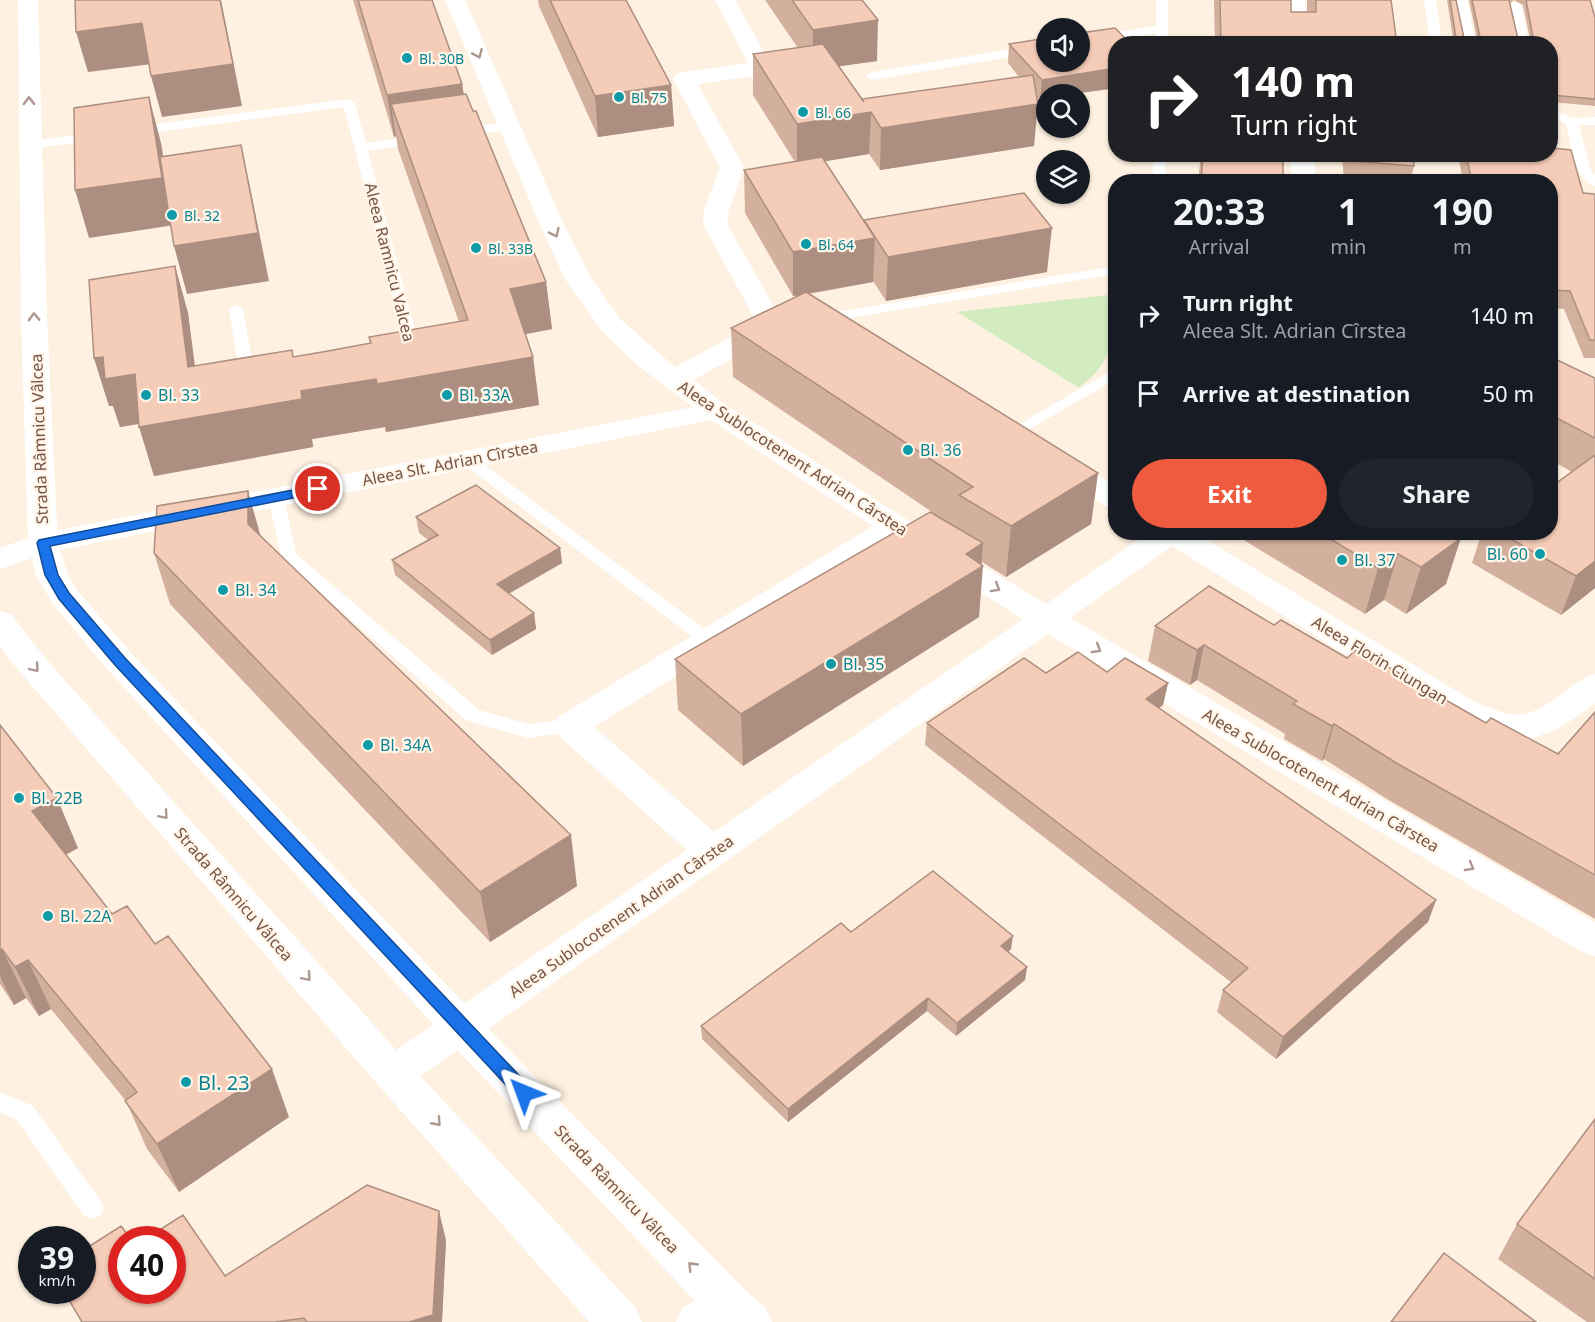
<!DOCTYPE html>
<html lang="en">
<head>
<meta charset="utf-8">
<style>
	:root { --surface:#171b24; --page:#20242c; --text:#f1f3f6; --muted:#9ea1a6; --accent:#ef5b3e }
	body { margin:0; font-family:"Noto Sans",sans-serif; background:var(--page); color:var(--text); height:100vh; display:flex; flex-direction:column; font-size:22px; white-space:nowrap }
	* { box-sizing:border-box; margin:0 }
	p { font-size:20px; color:var(--muted) }
	.icon { flex:none; width:33px; height:33px; fill:none; stroke:currentColor; stroke-width:2; stroke-linecap:round; stroke-linejoin:round }
	.map { position:relative; flex:1; overflow:hidden }
	.side { position:absolute; left:1108px; top:174px; width:450px; height:366px; display:flex; flex-direction:column; background:var(--surface); border-radius:24px; box-shadow:0 2px 4px #0004 }
	.side>* { flex:none }
	.guide { position:absolute; left:1108px; top:36px; width:450px; height:126px; border-radius:24px; box-shadow:0 2px 4px #0004; background:#202124; color:#fff; overflow:hidden }
	.fabs { position:absolute; left:1036px; top:18px; display:grid; gap:12px }
	.fabs a { display:grid; place-items:center; width:54px; height:54px; border-radius:50%; background:var(--surface); box-shadow:0 2px 4px #0004; font-size:30px }
	.speed { position:absolute; left:18px; top:1226px; display:flex; gap:12px; font-size:30px; font-weight:700; text-align:center }
	.speed>* { display:grid; place-content:center; width:78px; height:78px; border-radius:50%; background:var(--surface); box-shadow:0 2px 4px #0004; line-height:1 }
	.speed small { font-size:15px; font-weight:400 }
	.speed .limit { border:9px solid #d22; background:#fff; color:#111 }
	.pin { position:absolute; display:grid; place-items:center; width:51px; height:51px; color:#fff; margin:-26px; border:3px solid #fff; border-radius:50%; box-shadow:0 2px 6px #0007 }
	.me { position:absolute; width:66px; margin:-33px; rotate:316deg; stroke-linejoin:round; filter:drop-shadow(0 0 4px #0008) }
	.turn { display:flex; align-items:center; gap:21px; height:126px; padding:0 24px; font-size:27px }
	.turn .icon { width:78px; height:78px; stroke-width:2.5 }
	.turn b { display:block; font-size:42px; line-height:51px }
	.eta { display:flex; justify-content:space-evenly; align-items:center; height:102px; text-align:center }
	.eta b { font-size:36px; font-weight:700; line-height:42px }
	.primary-button { display:flex; gap:12px; margin-top:auto; padding:12px 24px }
	.primary-button a { flex:1; height:69px; border-radius:36px; background:var(--accent); color:#fff; font-size:24px; font-weight:700; line-height:69px; text-align:center }
	.primary-button a+a { background:var(--page); color:var(--text) }
	ul { padding:0; list-style:none }
	li { display:flex; align-items:center; gap:18px; height:78px; padding:0 24px }
	li div { flex:1 }
	li b { display:block; font-size:22px }
	li em { font-style:normal }
	.map>svg:first-child { display:block }
</style>
</head>
<body>
<div class="map">
<svg width="1595" height="1322" viewBox="0 0 1595 1322">
	<rect width="100%" height="100%" fill="#fef1e1"/>
	<!-- green -->
	<path fill="#d3ecbf" d="M1107 295C1110 318 1115 347 1100 367 1095 375 1086 381 1079 388L957 312Z"/>
	<g fill="none" stroke-linecap="round" stroke-linejoin="round">
		<!-- lane -->
		<path fill="#fff" fill-rule="evenodd" d="M1156 0H1168V44H1156V33L1080 46V38L1156 26Z
			M1424 0H1436L1442 44H1430Z
			M1455 0H1467L1476 44H1464Z
			M1515 2 1521 5 1529 44H1517L1509 5Z
			M1047 43V51L872 80 866 76 872 72Z
			M349 99 355 103 366 143 421 135 427 139 421 143 368 151 419 345 415 357 410 358 403 354 405 345 344 107 134 135 128 131 134 127Z
			M1551 110 1573 118 1595 117V125H1579L1591 171 1595 175V186C1573 180 1571 143 1566 124L1551 118Z
			M510 122 514 123 516 126 514 129 460 137 454 133 460 129Z
			M98 132 102 133 104 136 102 139 30 149 24 145 30 141Z
			M1154 154H1166V182H1152Z
			M1116 266V274L825 322 818 318 825 314Z
			M236 305 243 309 255 376 259 380 251 385 240 378 229 309Z
			M1116 368V379L1016 437H1004L1002 434Z
			M468 455 474 457 714 636 717 640 714 644H702L462 463 460 460 462 457Z
			M276 492 282 493 284 497 296 554 479 710 528 724 570 719 577 721 579 726 577 731 528 738 466 720 282 560 268 497 270 493Z
			M0 1092 33 1106 100 1200 104 1208 100 1216 92 1219 84 1216 17 1120 0 1112Z"/>
		<!-- street -->
		<path fill="#fff" fill-rule="evenodd" d="M445 0H465L564 225 591 278 620 319 675 367 757 323 703 224 704 210 720 168 673 79 676 74 684 72 748 63 715 0H735L773 68 770 73 762 75 698 84 744 168 729 210 727 224 785 326 781 332 693 380 726 405 906 519 1046 604 1149 532H1194L1473 701C1516 719 1524 722 1563 693 1574 685 1582 678 1595 674V703C1537 749 1515 746 1449 719L1172 546 1070 618 1595 922V956L1582 952 1048 634 407 1086 393 1091 379 1086 373 1074 379 1062 687 850 558 735 553 726 558 717 873 526 711 420 50 552 0 569V548L43 533 693 407 637 365 602 331 565 279 540 225ZM895 540 1023 619 714 832 594 727Z
			M1285 0H1305L1308 44H1286Z
			M1289 154H1313L1316 182H1292Z
			M1058 454 1068 457 1116 486V508L1105 506 1048 469 1043 463 1048 457Z
			M731 1286 747 1292 753 1307 747 1322H676L683 1307Z"/>
		<!-- secondary -->
		<path fill="#fff" fill-rule="evenodd" d="M18 0H38L47 318 58 543 68 575 76 589 132 654 475 1015 747 1292 765 1307 772 1322H715L447 1039 108 670 53 604 36 575 28 543 21 318Z
			M0 611 11 614 32 642 68 684 407 1062 635 1307 642 1322H589L379 1086 8 658 0 646Z"/>
	</g>
	<!-- wall -->
	<path fill="#d3af9d" d="M353 0H432L462 84 464 94 473 111 546 282 552 329 525 334 533 357 539 405 386 432 385 427 312 439 313 447 154 476 139 424 120 427 113 406H109L94 358 175 266 188 313 195 366 294 357 370 343 369 337 459 322 398 149 396 136 394 137Z
		M538 0H626L671 85 674 126 598 137 539 6Z
		M765 0H862L877 61 839 66 862 99 1019 77 1008 63 1009 44H1116V88L1073 94H1047L1040 100 1037 97 1034 146 880 170 869 154 825 161 864 221 1047 272 886 301 873 281V282L809 294 1098 473 1091 524 1006 577 982 562 979 617 743 766 678 710 675 659 932 512 733 377 731 328 798 296H793L745 213 744 170 795 162 753 95V54L798 48Z
		M1214 0H1291V12H1307V0H1391L1397 44H1215Z
		M1447 0H1456L1464 38 1477 39 1469 0H1514L1510 3 1518 39H1530L1523 5 1514 0H1590L1595 18V106L1551 102V44H1454Z
		M1201 154H1283V182H1198Z
		M1342 154H1413L1414 166 1410 182H1344Z
		M1460 154H1551L1583 193 1595 194V358H1584L1564 309 1551 308V182H1463L1459 159Z
		M1551 357 1595 378V588L1561 615 1472 563 1482 532H1551L1572 472 1551 460Z
		M416 517 560 548 562 563 509 594 534 613 536 629 492 655 395 575 392 560 428 540 419 533Z
		M1240 532H1451L1446 584 1406 614 1384 600 1365 614 1239 537Z
		M260 536 577 886 490 942 170 604 154 553Z
		M1274 625 1347 658 1486 723 1558 754 1595 712V919L1387 799 1324 759 1322 761 1284 739 1285 734 1197 680 1190 685 1148 661 1155 626Z
		M1107 672 1168 683 1163 705 1159 708 1436 900 1428 922 1276 1059 1217 1012 1223 990 1232 983 925 745 927 723 1046 673Z
		M0 725 78 848 66 855 112 914 155 944 289 1117 179 1192 147 1149 126 1101 51 1009 39 1016 26 998 14 1005 0 984Z
		M851 932 1011 949 1008 952 1027 967 1025 980 956 1036 927 1011 788 1122 702 1039 701 1026Z
		M1595 1119V1322H1587L1498 1259 1517 1224Z
		M446 1240 442 1322H82L122 1290 225 1276Z"/>
	<!-- shaded-wall -->
	<path fill="#ac8f80" d="M220 0H221L242 106 162 117 151 76Z
		M878 20 877 61 813 70V30Z
		M142 23 152 64 88 72 76 32Z
		M1116 68V88L1073 94H1047V99L1040 100 1042 80Z
		M462 84 468 126 391 104 396 136 394 137 387 95Z
		M671 85 674 126 598 137 595 96Z
		M149 97 161 143 175 225 89 238 75 190Z
		M1038 104 1034 146 880 170 881 128Z
		M871 112 869 154 797 166V124Z
		M241 145 251 192 269 281 187 294 174 246Z
		M1052 228 1047 272 886 301 888 257Z
		M875 238 873 282 793 296V252Z
		M175 266 188 313 201 415 188 367Z
		M546 282 552 329 516 336 510 289Z
		M103 357 135 374 149 422 120 427 113 406H109L94 358Z
		M533 357 539 405 386 432 377 384Z
		M376 379 385 427 312 439 313 447 154 476 139 427 301 391Z
		M1098 473 1091 524 1006 577 1011 526Z
		M248 491 262 541 248 524Z
		M1461 538 1446 584 1406 614 1421 567Z
		M983 543 981 568 983 566 979 617 743 766 741 714 966 554Z
		M560 548 562 563 499 599 497 584Z
		M1398 554 1384 600 1365 614 1378 568Z
		M1595 561V588L1561 615 1576 576Z
		M534 613 536 629 492 655 490 640Z
		M1204 645 1197 680 1190 685 1197 650Z
		M1168 683 1163 705 1142 722 1146 699Z
		M1334 724 1324 759 1322 761 1332 726Z
		M57 798 78 848 54 861 32 811Z
		M571 835 577 886 490 942 480 892Z
		M1436 900 1428 922 1276 1059 1283 1037Z
		M1013 936 1011 949 999 959 1001 946Z
		M2 949 26 998 14 1005 0 976V950Z
		M28 960 51 1009 39 1016 15 967Z
		M1027 967 1025 980 956 1036 957 1023Z
		M928 998 927 1011 788 1122V1109Z
		M272 1069 289 1117 179 1192 157 1144Z
		M439 1211 446 1240 442 1322H409Z"/>
	<!-- building -->
	<path fill="#f5ccb7" stroke="#ac8f80" stroke-width="1.5" d="M75 0H220L233 64 151 76 142 23 76 32Z
		M358 0H432L462 84 387 95Z
		M550 0H626L671 85 595 96Z
		M792 0H862L878 20 813 30Z
		M1220 0H1291V12H1316V0H1391L1397 44H1221Z
		M1450 0H1456L1464 38 1478 39 1480 37 1472 0H1509L1518 39H1531L1533 37 1526 0H1590L1595 18V99L1551 95V44H1457Z
		M1115 28 1131 44H1116V68L1042 80 1009 44 1047 38V62H1080V33Z
		M823 44 864 102 862 99 1033 75 1038 104 881 128 871 112 797 124 753 54Z
		M466 94 473 111H476L546 282 510 289 533 357 377 384 376 379 301 391 302 399 139 427 135 374 105 379 103 357 94 358 89 280 175 266 188 367 292 350 293 357 328 351 371 343 369 337 468 320 391 104Z
		M149 97 162 178 75 190 74 108Z
		M241 145 258 233 174 246 160 157Z
		M1551 148 1571 150 1583 193 1595 194V340H1590L1570 291 1551 290V182H1472L1466 154H1551Z
		M1203 154H1283V182H1201Z
		M1352 154H1413L1414 166 1353 161Z
		M822 157 875 238 793 252 744 170Z
		M1024 193 1052 228 888 257 864 220Z
		M806 292 1098 473 1011 526 959 495 973 487 731 328Z
		M1551 357 1595 378V438L1551 415Z
		M1595 455V561L1576 576 1499 532H1551V487Z
		M476 485 560 548 497 584 534 613 490 640 392 560 438 535 416 517Z
		M248 491V524L571 835 480 892 154 553 157 506Z
		M930 512 983 543 966 554 983 566 741 714 675 659Z
		M1319 532H1451L1461 538 1421 567 1398 554 1378 568Z
		M1209 586 1274 625 1281 620 1347 658 1357 649 1486 723 1491 718 1558 754 1595 712V875L1398 764 1334 724 1332 726 1293 704 1297 701 1204 645 1197 650 1155 626Z
		M1078 652 1107 672 1125 658 1168 683 1146 699 1436 900 1283 1037 1223 990 1248 968 927 723 1024 658 1046 673Z
		M0 725 57 798 32 811 112 914 127 906 155 944 168 936 272 1069 157 1144 125 1101 137 1092 28 960 15 967 2 949 0 950Z
		M933 871 1013 936 1001 946 1027 967 957 1023 928 998 788 1109 701 1026 841 923 851 932Z
		M1595 1119V1279L1517 1224Z
		M367 1185 439 1211 433 1315 409 1322H307L304 1318 275 1322H82L63 1290H82V1251L121 1226 131 1239H122V1290H172V1239H145L183 1215 225 1276Z
		M1444 1253 1536 1322H1391Z"/>
	<!-- one-way arrows -->
	<defs><path id="oneway-chevron" d="M-2-3.5L2.5 0L-2 3.5" fill="none" stroke-width="1.6" stroke-linecap="round" stroke-linejoin="round" transform="scale(1.5)"/></defs>
	<g stroke="#ad9890">
		<use href="#oneway-chevron" transform="translate(478 54) rotate(66)"/>
		<use href="#oneway-chevron" transform="translate(29 101) rotate(-91)"/>
		<use href="#oneway-chevron" transform="translate(555 233) rotate(64)"/>
		<use href="#oneway-chevron" transform="translate(34 317) rotate(-92)"/>
		<use href="#oneway-chevron" transform="translate(996 588) rotate(31)"/>
		<use href="#oneway-chevron" transform="translate(1097 649) rotate(30)"/>
		<use href="#oneway-chevron" transform="translate(35 668) rotate(50)"/>
		<use href="#oneway-chevron" transform="translate(164 815) rotate(49)"/>
		<use href="#oneway-chevron" transform="translate(1470 867) rotate(30)"/>
		<use href="#oneway-chevron" transform="translate(307 977) rotate(49)"/>
		<use href="#oneway-chevron" transform="translate(437 1122) rotate(48)"/>
		<use href="#oneway-chevron" transform="translate(692 1266) rotate(-134)"/>
	</g>
	<!-- route -->
	<path fill="#1a73e8" stroke="#114b97" stroke-width="1.5" d="M318 485 324 489 323 492 50 546 58 575 69 593 125 658 530 1087 533 1093 530 1098 524 1100 518 1098 115 665 59 599 45 575 37 543 39 540Z"/>
	<!-- markers -->
	<g fill="#0f9aa8" stroke="#fff5e8" stroke-width="2">
		<circle cx="407" cy="58" r="6"/>
		<circle cx="619" cy="97" r="6"/>
		<circle cx="803" cy="112" r="6"/>
		<circle cx="172" cy="215" r="6"/>
		<circle cx="806" cy="244" r="6"/>
		<circle cx="476" cy="248" r="6"/>
		<circle cx="146" cy="395" r="6"/>
		<circle cx="447" cy="395" r="6"/>
		<circle cx="908" cy="450" r="6"/>
		<circle cx="1540" cy="554" r="6"/>
		<circle cx="1342" cy="560" r="6"/>
		<circle cx="223" cy="590" r="6"/>
		<circle cx="831" cy="664" r="6"/>
		<circle cx="368" cy="745" r="6"/>
		<circle cx="19" cy="798" r="6"/>
		<circle cx="48" cy="916" r="6"/>
		<circle cx="186" cy="1082" r="6"/>
	</g>
	<g text-anchor="middle" dominant-baseline="central" stroke-width="4.5" stroke-linejoin="round" paint-order="stroke">
		<!-- far-culture labels -->
		<g font-size="14" fill="#0d838f" stroke="#fff5e8" text-anchor="start">
			<text x="419" y="58">Bl. 30B</text>
			<text x="631" y="97">Bl. 75</text>
			<text x="815" y="112">Bl. 66</text>
			<text x="184" y="215">Bl. 32</text>
			<text x="818" y="244">Bl. 64</text>
			<text x="488" y="248">Bl. 33B</text>
		</g>
		<!-- street labels -->
		<g font-size="16" fill="#765446" stroke="#fff5e8">
			<text transform="translate(390 262) rotate(76)">Aleea Ramnicu Valcea</text>
			<text transform="translate(39 439) rotate(-92)">Strada Râmnicu Vâlcea</text>
			<text transform="translate(793 458) rotate(33)">Aleea Sublocotenent Adrian Cârstea</text>
			<text transform="translate(450 463) rotate(-11)">Aleea Slt. Adrian Cîrstea</text>
			<text transform="translate(1380 660) rotate(31)">Aleea Florin Ciungan</text>
			<text transform="translate(1321 780) rotate(30)">Aleea Sublocotenent Adrian Cârstea</text>
			<text transform="translate(234 894) rotate(49)">Strada Râmnicu Vâlcea</text>
			<text transform="translate(621 916) rotate(-35)">Aleea Sublocotenent Adrian Cârstea</text>
			<text transform="translate(617 1189) rotate(46)">Strada Râmnicu Vâlcea</text>
		</g>
		<!-- culture labels -->
		<g font-size="16" fill="#0d838f" stroke="#fff5e8" text-anchor="start">
			<text x="158" y="395">Bl. 33</text>
			<text x="459" y="395">Bl. 33A</text>
			<text x="920" y="450">Bl. 36</text>
			<text x="1528" y="554" text-anchor="end">Bl. 60</text>
			<text x="1354" y="560">Bl. 37</text>
			<text x="235" y="590">Bl. 34</text>
			<text x="843" y="664">Bl. 35</text>
			<text x="380" y="745">Bl. 34A</text>
			<text x="31" y="798">Bl. 22B</text>
			<text x="60" y="916">Bl. 22A</text>
		</g>
		<!-- near-culture labels -->
		<g font-size="20" fill="#0d838f" stroke="#fff5e8" text-anchor="start">
			<text x="198" y="1082">Bl. 23</text>
		</g>
	</g>
</svg>
<div class="fabs">
<a><svg class="icon" aria-label="sound" viewBox="0 0 24 24"><path d="M4 9h4l5-4v14l-5-4H4zM17 9q2 3 0 6"/></svg></a>
<a><svg class="icon" aria-label="search" viewBox="0 0 24 24"><circle cx="10" cy="10" r="6"/><path d="M15 15l6 6"/></svg></a>
<a><svg class="icon" aria-label="layers" viewBox="0 0 24 24"><path d="M12 4l9 5-9 5-9-5zM3 14l9 5 9-5"/></svg></a>
</div>
<div class="speed"><div>39<small>km/h</small></div><div class="limit">40</div></div>
<div class="pin" style="left:318px;top:489px;background:#d93025"><svg class="icon" aria-label="arrive" viewBox="0 0 24 24"><path d="M6 21V4h12l-3 4 3 4H6"/></svg></div>
<svg class="me" style="left:524px;top:1093px" viewBox="-20 -20 40 40"><path d="M0-17L14 15 0 8-14 15z" fill="#1a73e8" stroke="#fff" stroke-width="4"/></svg>
<div class="guide">
<div class="turn"><svg class="icon" aria-label="right" viewBox="0 0 24 24"><path d="M7 20v-9h11M14 6l5 5-5 5"/></svg><div><b>140 m</b>Turn right</div></div>
</div>
<section class="side">
<div class="eta">
<div><b>20:33</b><p>Arrival</p></div>
<div><b>1</b><p>min</p></div>
<div><b>190</b><p>m</p></div>
</div>
<ul>
<li><svg class="icon" aria-label="right" viewBox="0 0 24 24"><path d="M7 20v-9h11M14 6l5 5-5 5"/></svg><div><b>Turn right</b><p>Aleea Slt. Adrian Cîrstea</p></div><em>140 m</em></li>
<li><svg class="icon" aria-label="arrive" viewBox="0 0 24 24"><path d="M6 21V4h12l-3 4 3 4H6"/></svg><div><b>Arrive at destination</b></div><em>50 m</em></li>
</ul>
<div class="primary-button"><a>Exit</a><a>Share</a></div>
</section>
</div>
</body>
</html>
